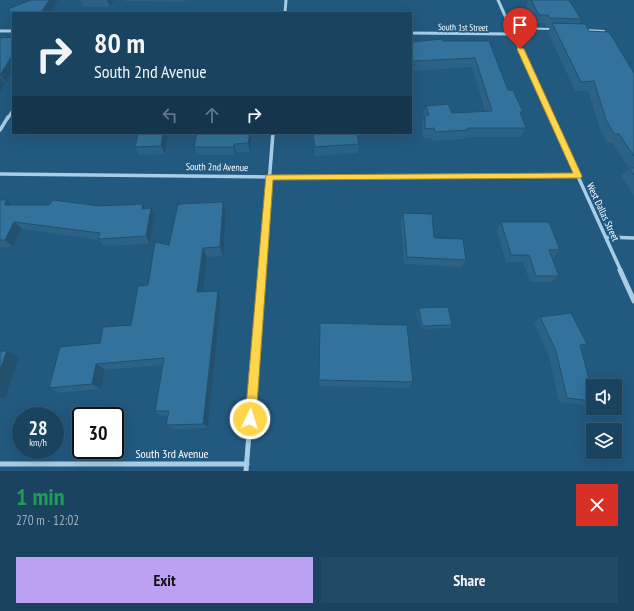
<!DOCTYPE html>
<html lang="en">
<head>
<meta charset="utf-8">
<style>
	:root { --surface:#1a435f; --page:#234a65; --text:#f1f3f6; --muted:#9fb0bd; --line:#385c74; --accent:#bca0f2 }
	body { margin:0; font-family:"PT Sans Narrow",sans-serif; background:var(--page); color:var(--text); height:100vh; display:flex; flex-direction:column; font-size:15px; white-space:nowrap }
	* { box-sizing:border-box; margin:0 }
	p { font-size:13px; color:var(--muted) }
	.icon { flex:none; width:22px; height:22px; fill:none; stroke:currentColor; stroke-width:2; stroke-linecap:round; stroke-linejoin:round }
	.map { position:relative; height:471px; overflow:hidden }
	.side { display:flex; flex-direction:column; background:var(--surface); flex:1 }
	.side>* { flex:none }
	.banner { position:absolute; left:12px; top:12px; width:400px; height:122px; border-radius:0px; box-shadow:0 4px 16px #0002,0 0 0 1px var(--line); background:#1a435f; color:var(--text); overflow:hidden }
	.tools { position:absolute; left:586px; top:379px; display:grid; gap:8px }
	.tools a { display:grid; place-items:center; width:36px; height:36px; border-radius:0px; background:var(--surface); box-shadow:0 4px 16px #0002,0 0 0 1px var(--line); font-size:20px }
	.speed { position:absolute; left:12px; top:407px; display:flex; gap:8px; font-size:20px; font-weight:700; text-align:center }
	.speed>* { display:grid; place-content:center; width:52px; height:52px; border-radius:50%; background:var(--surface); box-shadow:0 4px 16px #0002,0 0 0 1px var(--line); line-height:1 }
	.speed small { font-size:10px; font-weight:400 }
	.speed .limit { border:2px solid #111; border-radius:6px; background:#fff; color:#111 }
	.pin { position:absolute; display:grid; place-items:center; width:34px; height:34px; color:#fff; margin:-41px -17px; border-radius:50% 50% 50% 0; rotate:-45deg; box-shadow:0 0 4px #0007 }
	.pin .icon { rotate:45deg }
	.me { position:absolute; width:44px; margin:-22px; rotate:4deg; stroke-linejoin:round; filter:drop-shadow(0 0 3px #0008) }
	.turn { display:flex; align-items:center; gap:14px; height:84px; padding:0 16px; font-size:18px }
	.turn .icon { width:52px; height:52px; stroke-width:2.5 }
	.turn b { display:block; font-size:28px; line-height:34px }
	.lanes { display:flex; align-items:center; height:38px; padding:0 16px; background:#0003; justify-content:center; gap:20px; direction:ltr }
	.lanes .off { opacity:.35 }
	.round { display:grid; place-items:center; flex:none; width:42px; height:42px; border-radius:0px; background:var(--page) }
	.head { display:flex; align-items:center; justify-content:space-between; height:68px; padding:0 16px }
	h1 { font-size:24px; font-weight:600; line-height:30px; color:#1e9e55 }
	.button { display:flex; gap:8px; margin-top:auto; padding:8px 16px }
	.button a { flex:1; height:46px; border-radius:0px; background:var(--accent); color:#111; font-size:16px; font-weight:600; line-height:46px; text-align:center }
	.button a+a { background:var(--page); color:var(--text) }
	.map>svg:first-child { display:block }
</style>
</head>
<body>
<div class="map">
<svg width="634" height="471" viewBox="0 0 634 471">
	<rect width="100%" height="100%" fill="#22597f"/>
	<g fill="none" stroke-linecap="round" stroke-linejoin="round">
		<!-- lane -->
		<path stroke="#a8cee7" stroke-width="2" d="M511 28 552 29
			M585 30 604 31"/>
		<!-- street-far2 -->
		<path stroke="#a8cee7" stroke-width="3" d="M498 0 551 118
			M285 13 286 0
			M0 31H13
			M411 33 514 34
			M8 118 13 110"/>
		<!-- street-far1 -->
		<path stroke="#a8cee7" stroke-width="3.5" d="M551 117 621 271
			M0 130 8 117
			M0 174 269 177 578 176
			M606 237 634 238
			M262 271 273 133"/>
		<!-- street -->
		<path stroke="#a8cee7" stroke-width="5" d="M620 270 634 301
			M0 464H247
			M246 471 262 270"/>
	</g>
	<!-- wall -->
	<path fill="#2b6286" d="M80 0H114L110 7H83Z
		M125 0H185L184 2 125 1Z
		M529 0H569L581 19 579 23 589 31 634 73V196L621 176 629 168 612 143H607L600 129 588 91H575L548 32 550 27H546L544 23H536L526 6Z
		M13 37V72L6 83H5L0 93V38Z
		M443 41H489L508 90 523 112 521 116 526 128 521 137H465V139L432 141 431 138H423L422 124 424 117 423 115 426 106 452 113 485 111 472 67 413 71 412 75H411V42Z
		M138 133H168L165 154 139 155 135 147Z
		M197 133H252L250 152H236L235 155H197L194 147Z
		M312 133H357L359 144 358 153 315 156Z
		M0 200 11 205 99 206 146 208 155 216 150 244 104 246 99 240 22 229 13 247H0Z
		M226 212 223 256 207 257 203 292 218 291 221 299 208 428 173 429 166 425 168 416H161L155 411 162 365 105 370 101 389 60 393 49 388 100 343 131 325 148 285 169 245Z
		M403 213 434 238 466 260 462 267 404 264 401 221Z
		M501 222 560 250 554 257H552L559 276 552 282H530L523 262H506L497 230Z
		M419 308 452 325 450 328 421 329 417 311Z
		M540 317 587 344 581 348 593 394V402L586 405 559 402 549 356 534 323Z
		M320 323 413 382 409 388 319 386Z"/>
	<!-- shaded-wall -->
	<path fill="#23506d" d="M49 0H58L50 13H41Z
		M107 0H114L110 7Z
		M12 56 13 58V72L6 83 0 75Z
		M0 77 5 83 0 93Z
		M163 133H168L165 154 161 146Z
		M250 133H252L250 152 248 143Z
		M234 144 236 152 235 155 234 147Z
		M7 200 14 208 4 205Z
		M223 202 226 212 223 256 220 247Z
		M143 204 147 212 142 209Z
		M151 208 155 216 150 244 146 236Z
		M14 222 22 229 13 247 5 240Z
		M203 248 207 257 202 300 197 292Z
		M218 291 221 299 208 428 203 424Z
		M7 351 19 357 5 399 0 397V370Z
		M96 364 105 370 101 389 92 384Z"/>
	<!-- building -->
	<path fill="#32729c" stroke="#23506d" d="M31 0H49L41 13H13V15L8 9Z
		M531 0H569L581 19 550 18 548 15H539Z
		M552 23 585 24 589 31 609 32 634 73V156L619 134H614L606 120 594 81 581 82Z
		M13 37V56H12L0 75V38Z
		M442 39 443 41H489L508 90H513L523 112H520L526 128H468V130L435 132 434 128 425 129V115H429L426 106 448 104 452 113 492 111 475 58 412 61 414 66H411V42Z
		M138 133H163L161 146 135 147Z
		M197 133H250L248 143 234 144V147H194Z
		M313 133H357L359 144 315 147Z
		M629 168H634V175Z
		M0 200H7L4 205H49L53 200 99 206 143 204 142 209 151 208 146 236 98 239 100 233 14 222 5 240H0Z
		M223 202 220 247 203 248 197 292 218 291 203 424 166 425 169 411H155L164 358 96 364 92 384 49 388 60 347 100 343 103 327 131 325 138 286 148 285 155 242 169 245 178 204Z
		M403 213 432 214 434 238 463 239 466 260 407 257Z
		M501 222H549L560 250H549L559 276H536L529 255H511Z
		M448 307 452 325 422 326 419 308Z
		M571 313 587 344 580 345 593 394V401L567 398 556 351 540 317Z
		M320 323 407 325 413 382 319 380Z
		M0 351H7L0 370Z"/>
	<!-- route -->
	<path fill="#ffd54a" stroke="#a68a30" d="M518 47 524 49 582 176 581 178 273 180 256 419 255 423 250 425 246 423 245 419 266 175 573 173 517 49Z"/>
	<g text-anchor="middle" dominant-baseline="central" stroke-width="4" stroke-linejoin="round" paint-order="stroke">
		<!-- far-street labels -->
		<g font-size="9" fill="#fff" stroke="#22597f">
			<text transform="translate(463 27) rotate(1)">South 1st Street</text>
		</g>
		<!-- street labels -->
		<g font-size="10" fill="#fff" stroke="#22597f">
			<text transform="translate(217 167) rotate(1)">South 2nd Avenue</text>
			<text transform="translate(603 212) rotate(65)">West Dallas Street</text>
		</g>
		<!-- near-street labels -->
		<g font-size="12" fill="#fff" stroke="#22597f">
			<text x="172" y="453">South 3rd Avenue</text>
		</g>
	</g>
</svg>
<div class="tools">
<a><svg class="icon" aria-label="sound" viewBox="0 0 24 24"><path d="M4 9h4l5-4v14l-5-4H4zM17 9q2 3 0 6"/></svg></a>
<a><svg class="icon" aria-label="layers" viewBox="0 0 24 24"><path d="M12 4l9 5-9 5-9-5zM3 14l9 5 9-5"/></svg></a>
</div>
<div class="speed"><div>28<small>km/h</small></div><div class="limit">30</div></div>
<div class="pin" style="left:520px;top:49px;background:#d93025"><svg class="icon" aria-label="arrive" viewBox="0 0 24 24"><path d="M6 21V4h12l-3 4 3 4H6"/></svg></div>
<svg class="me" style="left:250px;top:419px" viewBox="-20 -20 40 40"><circle r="17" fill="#ffd54a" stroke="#fff" stroke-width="3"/><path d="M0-11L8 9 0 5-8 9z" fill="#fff"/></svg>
<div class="banner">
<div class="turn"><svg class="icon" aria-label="right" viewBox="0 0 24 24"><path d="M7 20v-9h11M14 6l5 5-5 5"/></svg><div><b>80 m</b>South 2nd Avenue</div></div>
<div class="lanes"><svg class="icon off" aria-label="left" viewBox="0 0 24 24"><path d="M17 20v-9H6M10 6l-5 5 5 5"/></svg><svg class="icon off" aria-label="ahead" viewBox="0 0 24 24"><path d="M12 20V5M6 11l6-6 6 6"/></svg><svg class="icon" aria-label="right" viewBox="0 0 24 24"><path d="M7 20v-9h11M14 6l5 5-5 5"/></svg></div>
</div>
</div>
<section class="side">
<div class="head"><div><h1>1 min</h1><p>270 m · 12:02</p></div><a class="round" style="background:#d93025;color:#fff"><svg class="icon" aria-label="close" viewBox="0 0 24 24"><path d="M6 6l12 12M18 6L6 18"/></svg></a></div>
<div class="button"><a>Exit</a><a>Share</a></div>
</section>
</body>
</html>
